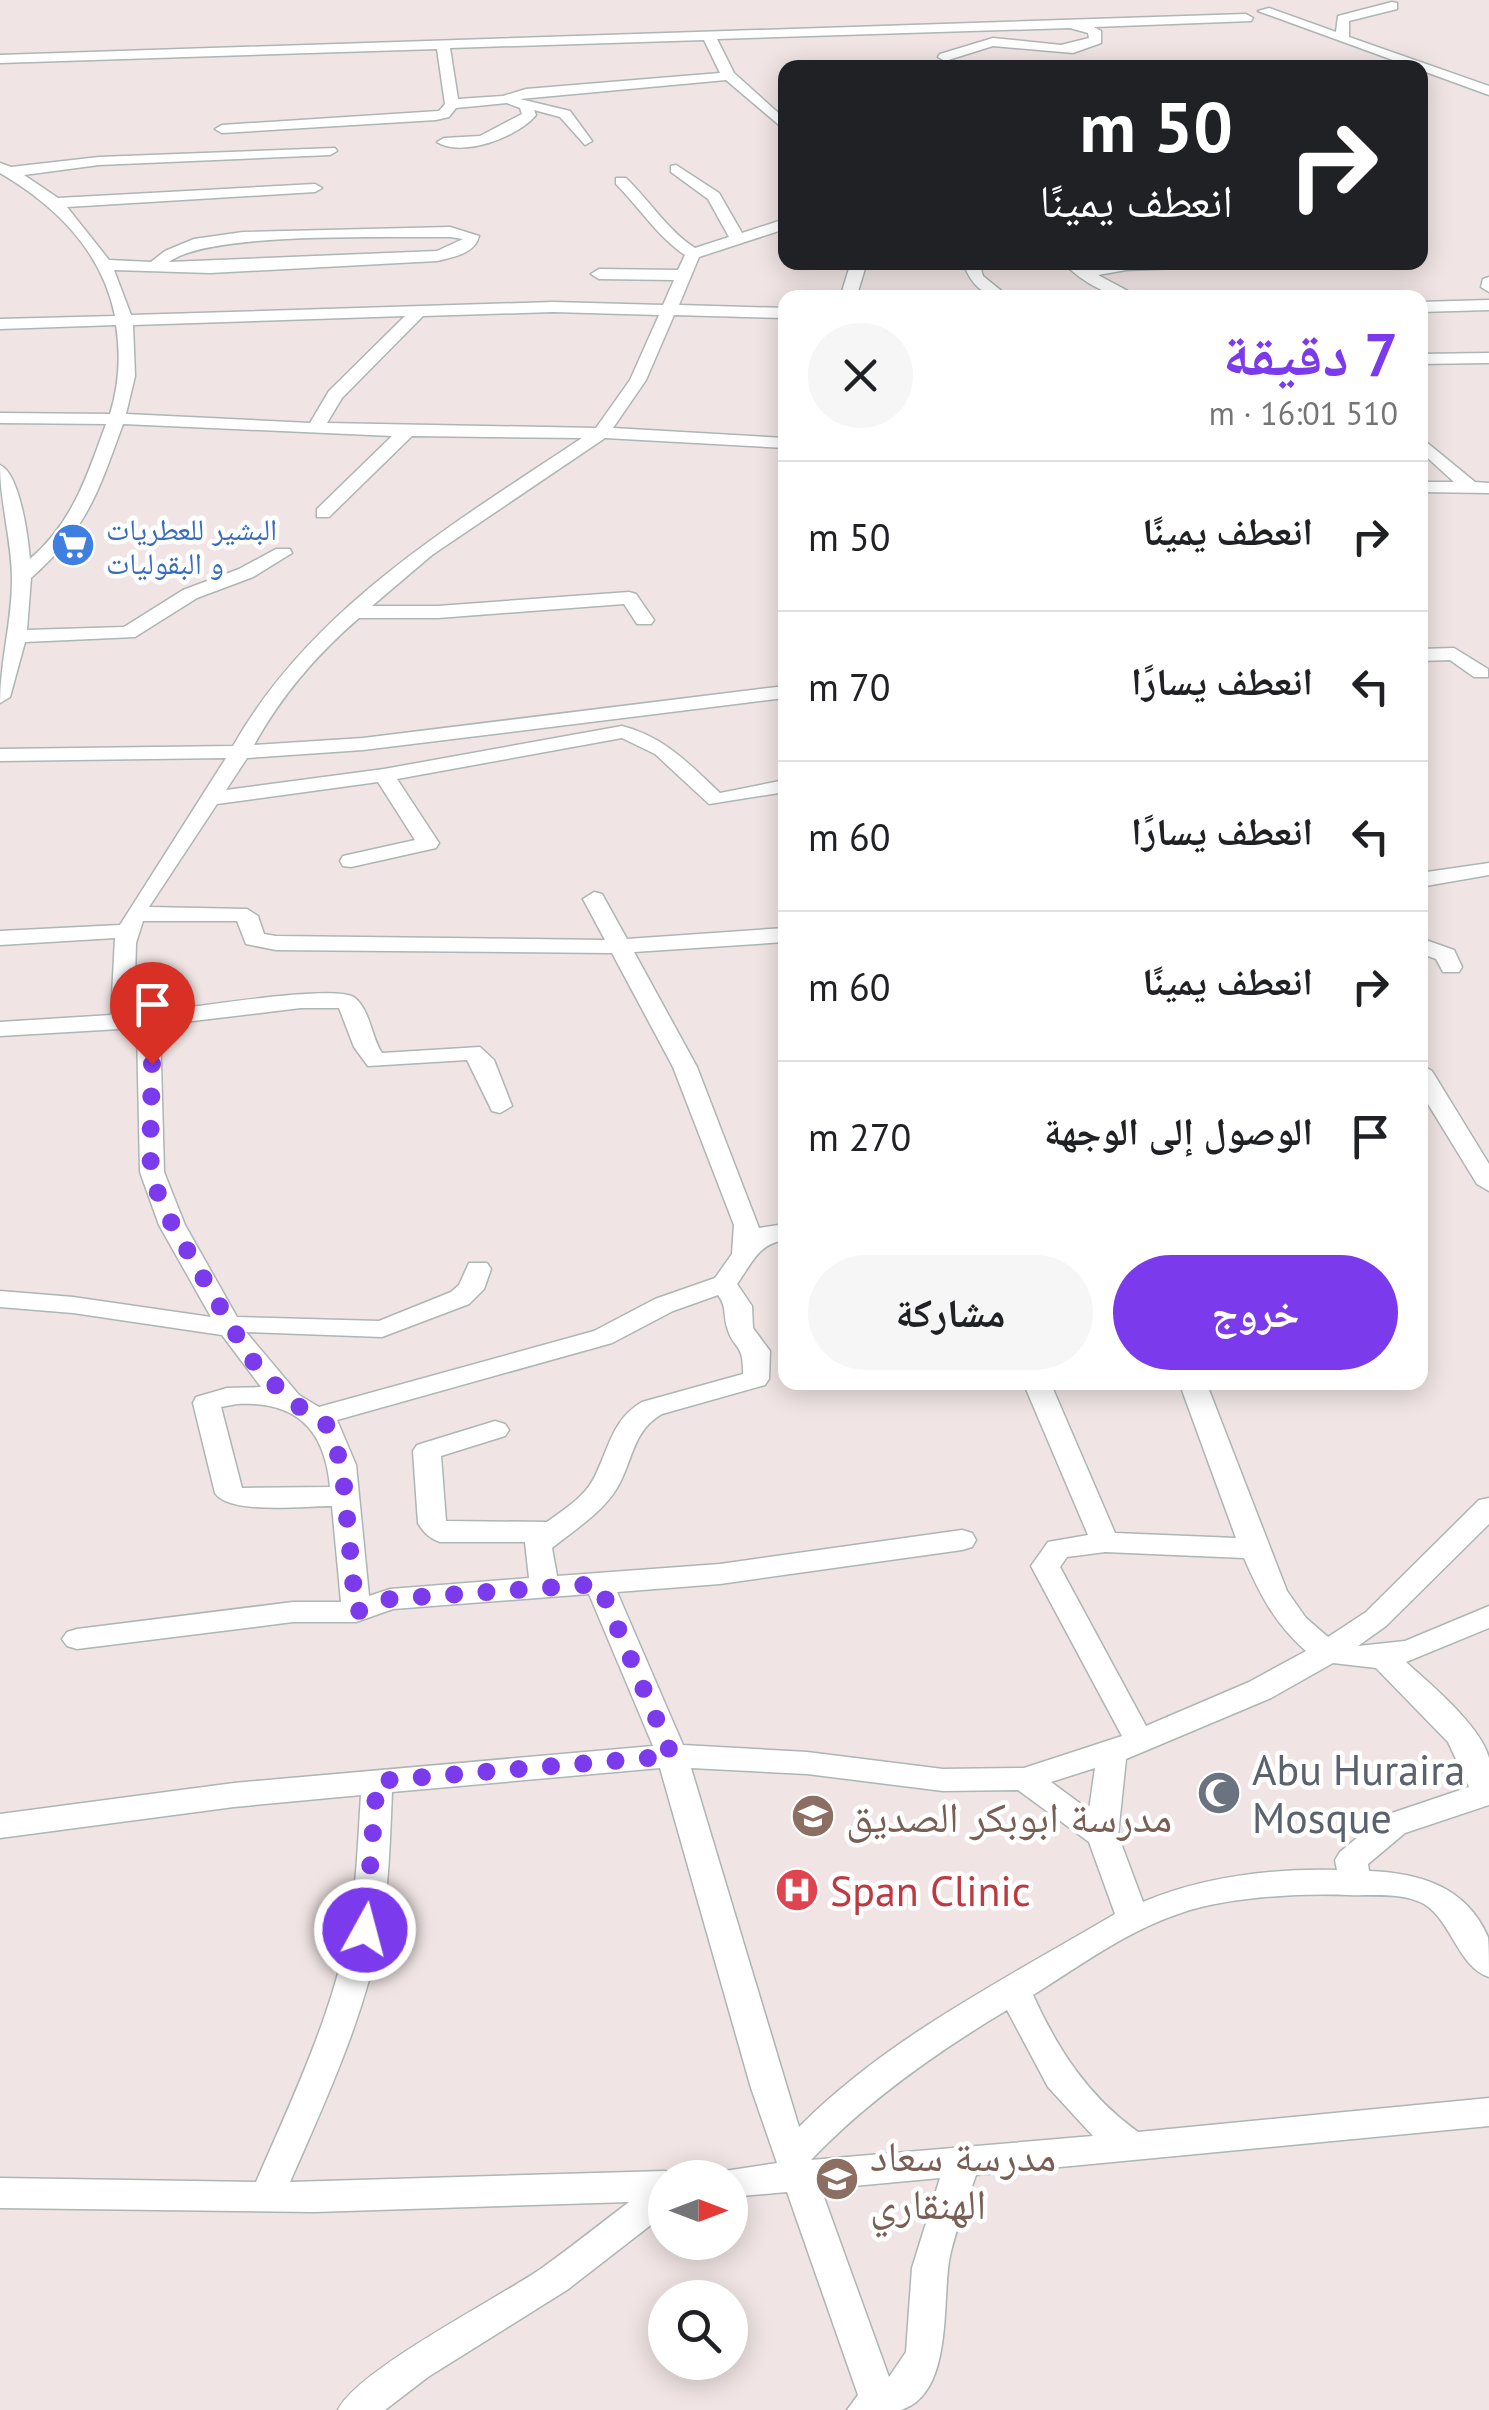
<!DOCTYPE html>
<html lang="ar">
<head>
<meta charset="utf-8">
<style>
	:root { --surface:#fff; --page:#f6f6f6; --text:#202124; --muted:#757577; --line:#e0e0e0; --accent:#7c3aed }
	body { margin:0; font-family:"PT Sans","Noto Naskh Arabic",sans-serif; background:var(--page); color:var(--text); direction:rtl; height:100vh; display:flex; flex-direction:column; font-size:38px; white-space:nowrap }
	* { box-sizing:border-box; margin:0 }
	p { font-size:32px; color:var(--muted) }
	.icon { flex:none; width:55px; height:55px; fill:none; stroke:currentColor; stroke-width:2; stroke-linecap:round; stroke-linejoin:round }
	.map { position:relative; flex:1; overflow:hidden; direction:ltr }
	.side { position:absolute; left:778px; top:290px; width:650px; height:1100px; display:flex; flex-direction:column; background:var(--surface); border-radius:20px; box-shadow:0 5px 25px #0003; direction:rtl }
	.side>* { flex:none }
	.guide { position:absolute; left:778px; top:60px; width:650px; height:210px; border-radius:20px; box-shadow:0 5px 25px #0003; direction:rtl; background:#202124; color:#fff; overflow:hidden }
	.needle { width:65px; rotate:90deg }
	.tools { position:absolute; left:648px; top:2160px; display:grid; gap:20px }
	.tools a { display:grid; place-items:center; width:100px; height:100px; border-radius:50%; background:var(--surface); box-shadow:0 5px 25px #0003; font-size:50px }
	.pin { position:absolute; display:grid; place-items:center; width:85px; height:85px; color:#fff; margin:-102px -42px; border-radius:50% 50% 50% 0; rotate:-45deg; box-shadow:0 0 10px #0007 }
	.pin .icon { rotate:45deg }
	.me { position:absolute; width:110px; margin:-55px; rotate:7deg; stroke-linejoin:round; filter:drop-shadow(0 0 8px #0008) }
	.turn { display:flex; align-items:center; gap:35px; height:210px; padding:0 30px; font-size:45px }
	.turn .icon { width:130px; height:130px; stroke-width:2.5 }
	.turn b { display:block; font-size:70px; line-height:85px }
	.round { display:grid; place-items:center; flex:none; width:105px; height:105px; border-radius:52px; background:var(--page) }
	.overview { display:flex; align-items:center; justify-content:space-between; height:170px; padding:0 30px }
	h1 { font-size:60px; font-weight:800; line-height:75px; color:var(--accent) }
	.cta { display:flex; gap:20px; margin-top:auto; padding:20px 30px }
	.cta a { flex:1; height:115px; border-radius:60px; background:var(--accent); color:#fff; font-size:40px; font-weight:800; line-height:115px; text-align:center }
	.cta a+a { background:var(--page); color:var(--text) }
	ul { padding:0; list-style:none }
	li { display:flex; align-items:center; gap:30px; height:150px; padding:0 30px; border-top:2px solid var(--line) }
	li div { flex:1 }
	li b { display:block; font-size:38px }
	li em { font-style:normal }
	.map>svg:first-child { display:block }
</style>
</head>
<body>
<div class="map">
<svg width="1489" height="2410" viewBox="0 0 1489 2410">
	<rect width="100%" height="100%" fill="#f0e4e4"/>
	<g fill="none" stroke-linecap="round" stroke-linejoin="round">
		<!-- minor casing -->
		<g stroke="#adb5b5" stroke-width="3">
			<path id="minor" d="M1392 2 1397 3V9L1349 21V37L1489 86V95L1258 11 1269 8 1336 32 1338 16Z
				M1246 14 1253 18 1251 21 1094 27 1101 31V43L1073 53 993 46 945 61 938 57 940 54 993 38 1061 45 1089 38 1088 33 1070 28 717 39 734 73 785 119V130L726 80 520 99 570 111 592 141 585 145 560 117 534 110 536 115C518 137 462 158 437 142L444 138 480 136 522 114 520 108 507 103 456 108 449 117 436 120 222 133 215 129 222 125 439 111 445 104 437 49 0 63V55ZM704 40 720 73 526 89 503 96 458 99 450 48Z
				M335 148 337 151 330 155 99 165 24 175 58 198 315 184 322 188 315 192 67 207 109 260 151 262 165 251 194 239 243 232 450 227 479 236C475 254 453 257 437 261L210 273 114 270 131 315 553 302 663 305 674 280 599 279 591 274 599 269 678 270 685 255C659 238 639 207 616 184V178H626C649 200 669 232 695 248L729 237 708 199 671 172V166L676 165 719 193 742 233 785 219V229L699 257 679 305 785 308V318L674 315 646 380 613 428 785 438V448L605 438 432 555 372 606H438L629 592 636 594 654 620 651 624H637L624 604 438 618H359C317 654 281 696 254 745L363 738 785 686V698L363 750 247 758 226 790 384 769 622 726C665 737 689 764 720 793L785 780V792L709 804 655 754 622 738 397 779 439 843 436 848 351 867 343 866 340 861 343 856 415 840 378 782 217 804 149 907 247 909 258 916 264 934 276 936 605 940 583 899 594 892 602 894 627 939 785 928V942L634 952 697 1067 759 1228 785 1224V1240C758 1244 752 1263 737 1284L752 1306 753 1328 770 1351 769 1379 765 1385 662 1414C632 1431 633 1461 617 1488 602 1513 574 1530 552 1548L557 1576 720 1564 962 1530 972 1533 976 1540 972 1547 962 1550 720 1584 617 1592 683 1745 807 1752 943 1769 1024 1768 1122 1736 1031 1566 1048 1542 1088 1535 1023 1382H1050L1115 1533 1236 1538 1179 1382H1206L1287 1591 1306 1618 1328 1637 1366 1612 1479 1500 1489 1498V1524L1386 1626 1358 1646 1405 1641 1489 1606V1628L1406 1662C1431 1685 1480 1725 1489 1758 1489 1771 1489 1791 1489 1805L1405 1833 1368 1864 1369 1871C1419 1873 1466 1886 1488 1937 1489 1947 1489 1965 1489 1977 1458 1967 1452 1921 1424 1904 1402 1892 1372 1896 1348 1895 1299 1893 1227 1897 1181 1913 1128 1930 1080 1966 1033 1995 1058 2050 1088 2096 1138 2132L1489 2098V2126L976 2175C967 2202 956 2228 950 2256 941 2297 955 2393 901 2410 887 2410 863 2410 847 2410L858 2395 787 2192 730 2197V2178H715L718 2172 777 2163 751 2088 660 1768 392 1792C390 1838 389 1885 381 1930 364 2018 326 2100 290 2182L665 2171 677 2176 665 2178V2214L567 2290 428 2377 385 2410H338C357 2370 499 2298 542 2268 571 2247 600 2224 629 2202L315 2212 0 2208V2178L256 2182C292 2099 332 2016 349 1927 357 1883 358 1839 361 1795L234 1807 0 1838V1814L234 1783 653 1746 589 1594 393 1609 356 1622H293L77 1649 67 1646 62 1639 67 1632 77 1629 293 1602H341L332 1506C305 1506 229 1515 215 1493L193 1403 196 1397 227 1388 261 1387 222 1335 73 1313 0 1307V1291L73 1297 211 1317 159 1225 140 1172 137 1028 0 1036V1022L111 1015 115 938 0 945V931L120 925 226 758 0 761V749L233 746C312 607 453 524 582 438L412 436 329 517H317V509L392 436 123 424C97 495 88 527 31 578L27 630 124 627 183 590 239 569 276 549H290L292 553 253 577 197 598 135 637 25 642 10 697 0 703C0 660 12 623 12 580 12 541 0 504 0 465 20 474 28 537 30 559 73 522 87 476 106 424L0 423V413L110 414C119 385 121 356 116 325L0 329V319L115 316C102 251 55 205 0 173V163L11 167 99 157ZM450 237 463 239 437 251 169 262C210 231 392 238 450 237ZM553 312 659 315 630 380 596 428 327 423 342 398 423 316ZM405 316 329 391 310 423 126 414 135 376 133 325ZM143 921H237L246 944 276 950 612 953 673 1067 734 1225 732 1254 715 1278 655 1299 594 1331 319 1407 299 1395 246 1332 382 1337 469 1304 484 1289 491 1269 487 1263H469L459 1285 451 1292 379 1321 237 1317 185 1225 164 1172 160 1025 301 1008H339L354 1047 368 1066 467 1060 492 1111 500 1113 512 1106 494 1060 480 1047 382 1053C371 1037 371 1012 355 998 335 982 170 1012 134 1014L136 943ZM718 1295C727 1307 723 1314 727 1327 733 1350 744 1342 743 1374L642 1402C611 1420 609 1450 593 1480 583 1498 563 1510 547 1522L446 1521 441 1456 505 1436 509 1430 505 1424 495 1421 417 1445 413 1451 418 1523C424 1533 429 1538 440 1542H525L529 1578 390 1589 369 1596 356 1465 337 1420 612 1343 673 1311ZM237 1404C296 1401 325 1429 330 1487L242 1488 221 1407ZM1105 1552 1244 1558C1260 1595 1276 1625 1306 1651L1249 1682 1146 1726 1060 1567 1067 1557ZM1333 1663 1376 1668 1448 1742 1469 1787 1383 1816 1340 1852 1335 1860 1337 1870C1274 1868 1201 1877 1143 1902L1118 1835 1126 1759 1271 1698ZM691 1768 807 1774 943 1791 1018 1790 1089 1842 1115 1914C1007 1978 888 2037 799 2127ZM1095 1768 1089 1810 1051 1782ZM1007 2010 1048 2087 1093 2136 811 2160C867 2101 937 2052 1007 2010ZM940 2178 912 2268 906 2352 889 2377 821 2189Z
				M851 262H867L856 298H840Z
				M963 262H979L983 276 1010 298C985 298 971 286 963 262Z
				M1062 262H1080L1088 268 1115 262H1214L1207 267 1126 270 1098 275 1141 298C1109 298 1085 284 1062 262Z
				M1489 277V292L1481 287 1483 279Z
				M1489 300V310L1420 312V302Z
				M1489 353V363L1420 364V354Z
				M1420 437 1475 482 1489 483V493L1420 492V482H1454L1420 451Z
				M1454 648 1488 669V677H1474L1450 660 1420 661V649Z
				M1489 863V875L1420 887V873Z
				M1420 938 1454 950 1462 967 1459 972H1443L1436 959 1420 953Z
				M1420 1064 1432 1071 1489 1164V1191L1477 1184 1420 1091Z"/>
		</g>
		<!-- minor -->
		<use href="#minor" fill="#fff" fill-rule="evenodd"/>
	</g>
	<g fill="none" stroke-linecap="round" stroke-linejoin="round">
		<!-- route -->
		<path stroke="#7c3aed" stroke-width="18" stroke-dasharray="0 32.4" d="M152 1064 150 1158 157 1191 172 1224 250 1358 289 1400 326 1424 342 1465 356 1612 390 1599 599 1584 672 1756 377 1781 365 1930"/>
	</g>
	<!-- icons -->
	<defs>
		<g id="supermarket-disc" transform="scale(2.25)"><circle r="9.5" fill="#3f7fe0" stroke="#fff"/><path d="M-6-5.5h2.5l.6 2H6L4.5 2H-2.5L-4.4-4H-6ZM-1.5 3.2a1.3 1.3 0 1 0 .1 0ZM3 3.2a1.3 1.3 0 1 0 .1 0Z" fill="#fff"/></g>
		<g id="mosque-disc" transform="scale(2.25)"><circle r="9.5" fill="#6b7280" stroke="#fff"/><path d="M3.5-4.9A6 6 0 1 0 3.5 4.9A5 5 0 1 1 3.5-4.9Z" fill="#fff"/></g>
		<g id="school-disc" transform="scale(2.25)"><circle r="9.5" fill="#8d6e63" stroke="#fff"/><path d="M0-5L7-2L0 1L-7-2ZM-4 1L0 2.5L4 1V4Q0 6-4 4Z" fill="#fff"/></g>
		<g id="hospital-disc" transform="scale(2.25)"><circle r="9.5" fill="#e0444e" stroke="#fff"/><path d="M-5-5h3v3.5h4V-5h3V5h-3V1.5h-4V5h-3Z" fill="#fff"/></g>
	</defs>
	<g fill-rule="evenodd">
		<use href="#supermarket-disc" x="73" y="545"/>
		<use href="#mosque-disc" x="1219" y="1793"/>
		<use href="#school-disc" x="813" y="1816"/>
		<use href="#hospital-disc" x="797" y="1890"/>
		<use href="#school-disc" x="837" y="2179"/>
	</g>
	<g text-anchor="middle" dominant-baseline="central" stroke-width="9" stroke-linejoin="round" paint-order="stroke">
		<!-- far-shop labels -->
		<g font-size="30" fill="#366cbe" stroke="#fff" text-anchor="start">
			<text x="106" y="528">البشير للعطريات<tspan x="106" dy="34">و البقوليات</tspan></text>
		</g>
		<!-- near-worship labels -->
		<g font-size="42" fill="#5b616d" stroke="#fff" text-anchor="start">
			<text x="1252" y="1769">Abu Huraira<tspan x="1252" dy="48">Mosque</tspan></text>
		</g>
		<!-- near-education labels -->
		<g font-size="42" fill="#785e54" stroke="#fff" text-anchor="start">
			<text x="846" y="1816">مدرسة ابوبكر الصديق</text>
			<text x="870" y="2155">مدرسة سعاد<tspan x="870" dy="48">الهنقاري</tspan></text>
		</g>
		<!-- near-health labels -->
		<g font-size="42" fill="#be3a42" stroke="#fff" text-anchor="start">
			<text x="830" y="1890">Span Clinic</text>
		</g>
	</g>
</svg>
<div class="tools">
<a><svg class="needle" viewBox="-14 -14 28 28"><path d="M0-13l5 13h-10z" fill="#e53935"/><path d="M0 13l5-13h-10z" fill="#757577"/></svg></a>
<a><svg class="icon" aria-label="search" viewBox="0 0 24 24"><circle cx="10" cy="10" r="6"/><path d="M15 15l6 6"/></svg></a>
</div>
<div class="pin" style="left:152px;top:1064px;background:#d93025"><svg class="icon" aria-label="arrive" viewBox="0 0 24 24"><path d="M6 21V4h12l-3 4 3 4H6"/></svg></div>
<svg class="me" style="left:365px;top:1930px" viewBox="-20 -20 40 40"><circle r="17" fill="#7c3aed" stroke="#fff" stroke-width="3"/><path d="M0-11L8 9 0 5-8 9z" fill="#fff"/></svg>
<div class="guide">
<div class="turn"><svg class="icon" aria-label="right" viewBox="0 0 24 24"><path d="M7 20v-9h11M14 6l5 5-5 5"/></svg><div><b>50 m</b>انعطف يمينًا</div></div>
</div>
<section class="side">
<div class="overview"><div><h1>7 دقيقة</h1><p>510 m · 16:01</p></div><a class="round"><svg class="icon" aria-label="close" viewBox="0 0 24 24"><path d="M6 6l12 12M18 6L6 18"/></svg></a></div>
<ul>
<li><svg class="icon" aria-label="right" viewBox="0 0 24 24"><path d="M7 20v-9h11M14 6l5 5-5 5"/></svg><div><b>انعطف يمينًا</b></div><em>50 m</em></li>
<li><svg class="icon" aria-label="left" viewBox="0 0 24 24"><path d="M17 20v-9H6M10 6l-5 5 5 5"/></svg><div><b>انعطف يسارًا</b></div><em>70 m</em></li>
<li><svg class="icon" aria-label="left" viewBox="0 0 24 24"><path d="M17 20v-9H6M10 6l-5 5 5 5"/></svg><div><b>انعطف يسارًا</b></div><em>60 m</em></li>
<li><svg class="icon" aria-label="right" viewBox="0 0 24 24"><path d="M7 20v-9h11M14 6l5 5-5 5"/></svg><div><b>انعطف يمينًا</b></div><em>60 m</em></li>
<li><svg class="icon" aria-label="arrive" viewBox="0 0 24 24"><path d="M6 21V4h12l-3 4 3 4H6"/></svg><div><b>الوصول إلى الوجهة</b></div><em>270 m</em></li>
</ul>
<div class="cta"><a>خروج</a><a>مشاركة</a></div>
</section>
</div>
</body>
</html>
